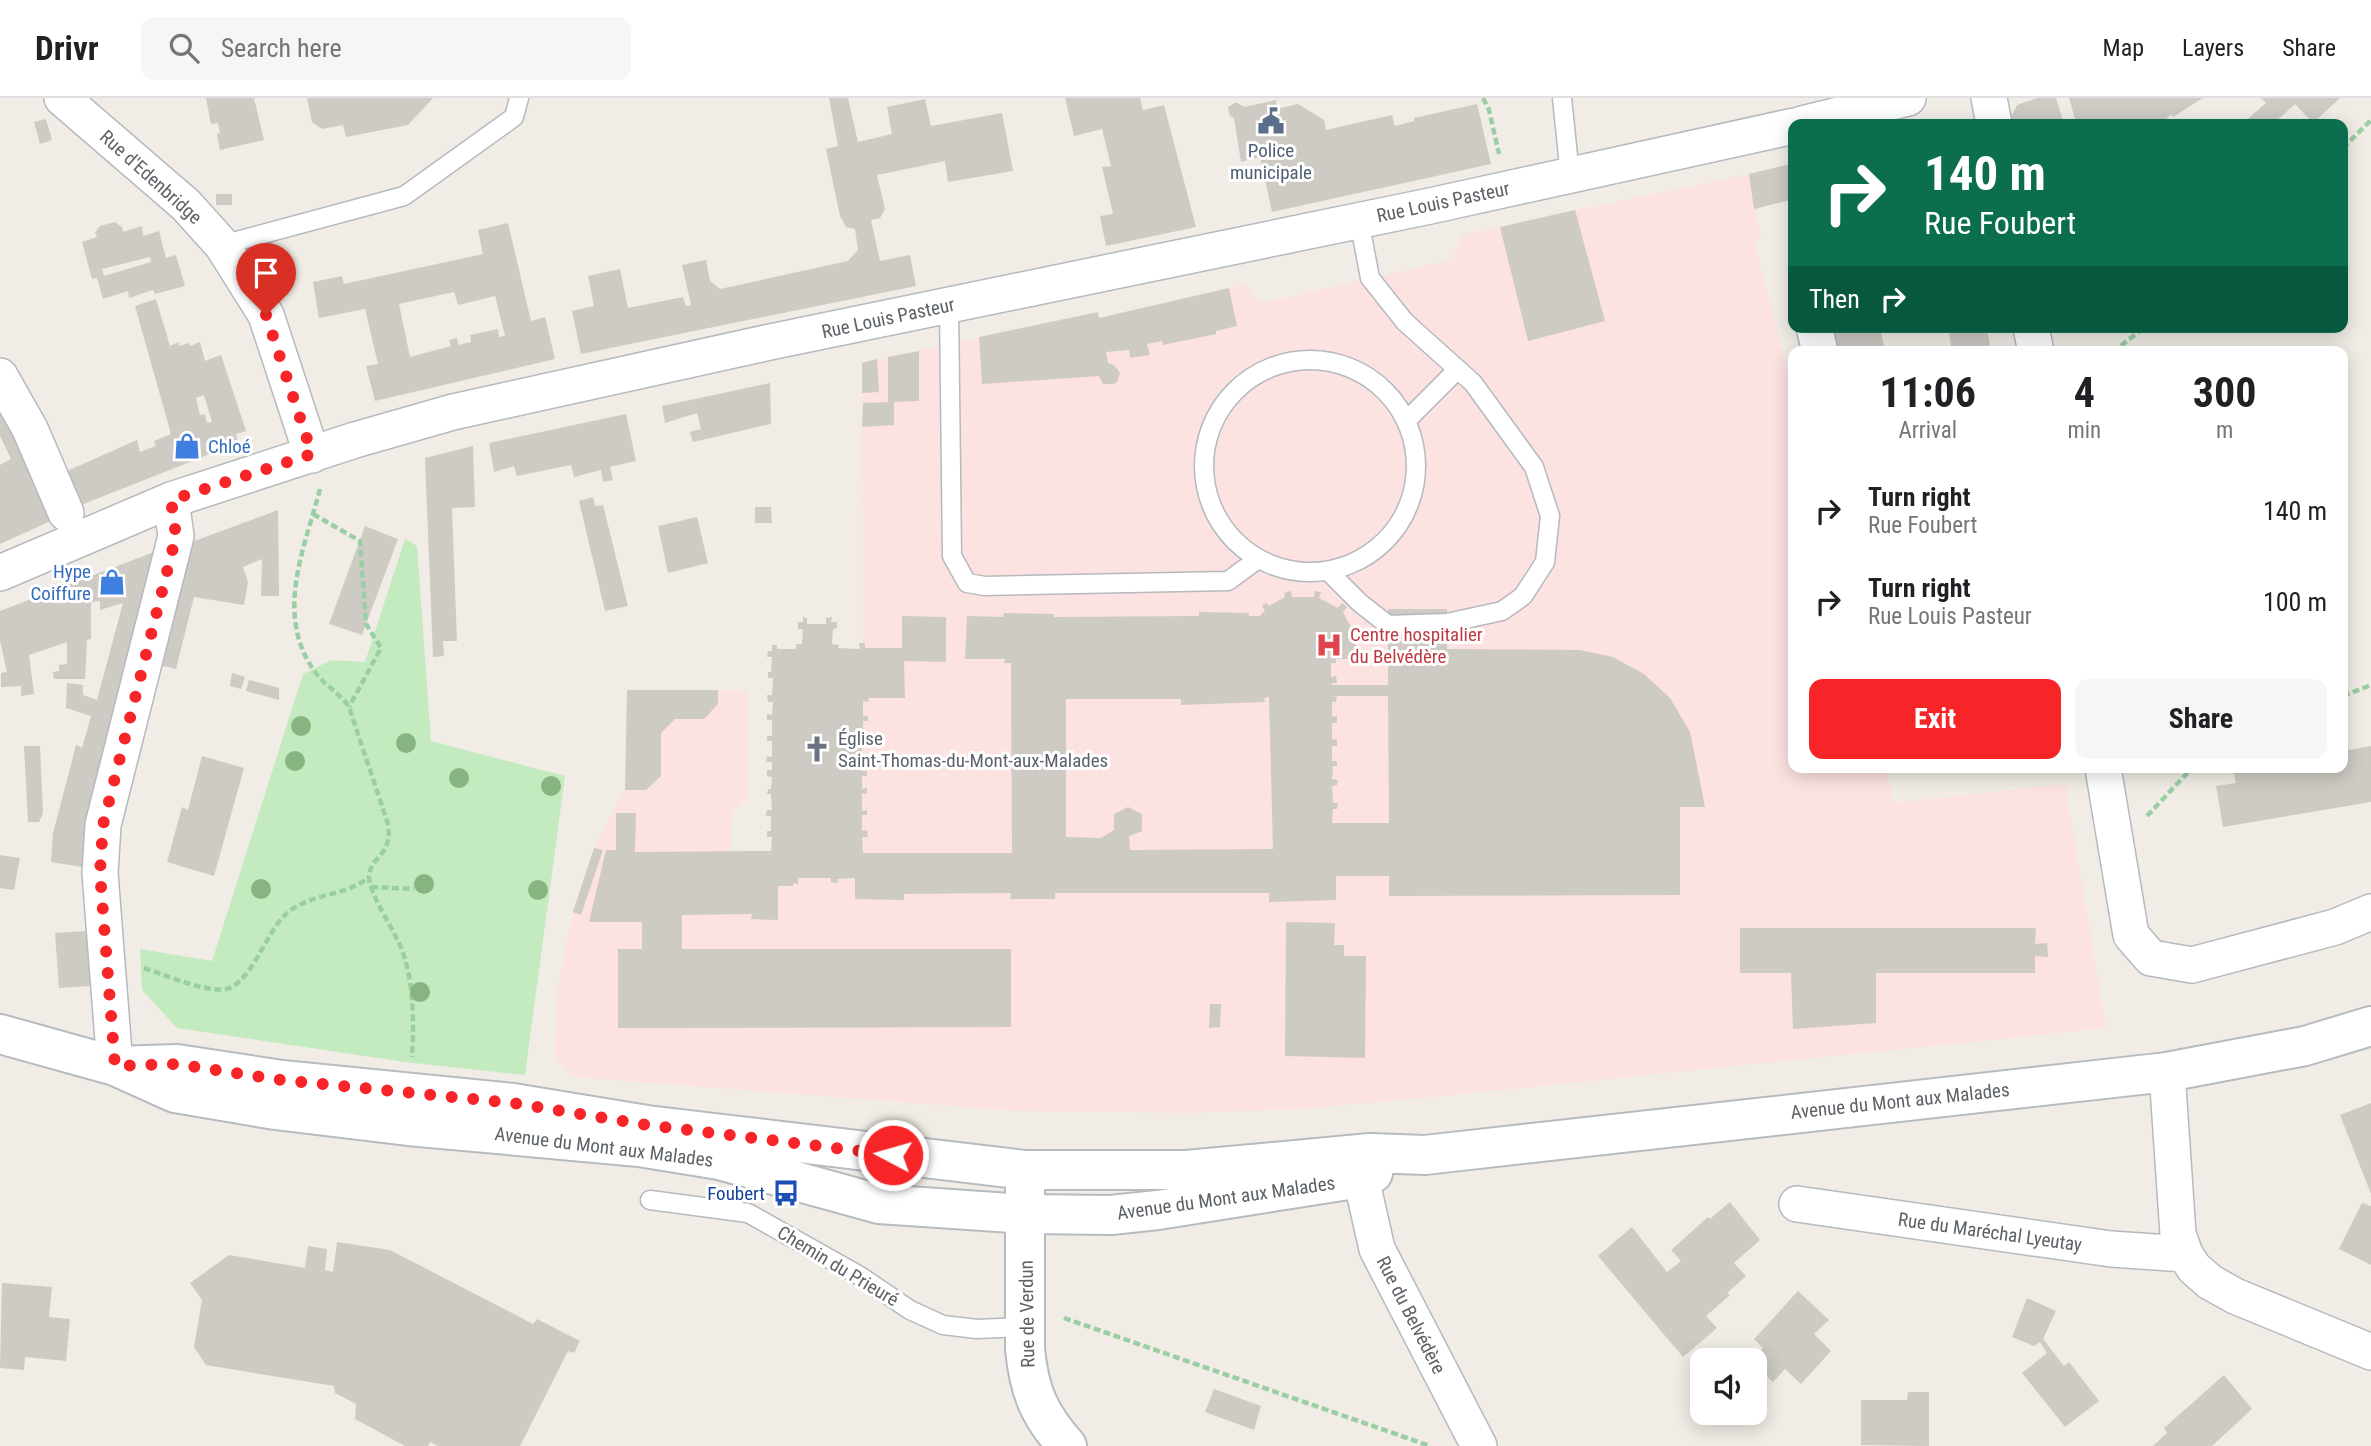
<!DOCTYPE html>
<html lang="en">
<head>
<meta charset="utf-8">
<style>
	:root { --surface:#fff; --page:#f6f6f6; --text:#202124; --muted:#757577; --line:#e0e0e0; --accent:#f72527 }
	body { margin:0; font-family:"Roboto Condensed",sans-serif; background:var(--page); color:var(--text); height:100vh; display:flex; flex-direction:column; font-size:26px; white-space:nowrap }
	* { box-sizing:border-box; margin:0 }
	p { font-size:23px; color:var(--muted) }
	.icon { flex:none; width:38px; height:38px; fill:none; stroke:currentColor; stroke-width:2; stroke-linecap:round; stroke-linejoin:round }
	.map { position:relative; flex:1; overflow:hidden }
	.drawer { position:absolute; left:1788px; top:248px; width:560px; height:427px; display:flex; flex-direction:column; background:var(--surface); border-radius:14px; box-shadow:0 4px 18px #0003 }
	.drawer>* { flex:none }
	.banner { position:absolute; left:1788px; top:21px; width:560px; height:214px; border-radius:14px; box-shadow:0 4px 18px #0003; background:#0b6e4f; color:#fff; overflow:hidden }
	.fabs { position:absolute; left:1690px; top:1250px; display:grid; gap:14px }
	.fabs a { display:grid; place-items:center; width:77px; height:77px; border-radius:14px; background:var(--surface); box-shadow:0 4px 18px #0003; font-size:35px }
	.pin { position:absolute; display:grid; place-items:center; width:60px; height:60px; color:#fff; margin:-72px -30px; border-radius:50% 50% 50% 0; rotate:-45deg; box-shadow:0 0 7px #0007 }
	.pin .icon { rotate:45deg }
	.me { position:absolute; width:77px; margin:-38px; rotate:276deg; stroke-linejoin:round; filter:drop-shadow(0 0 5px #0008) }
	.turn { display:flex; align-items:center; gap:24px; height:147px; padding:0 21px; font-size:32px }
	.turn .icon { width:91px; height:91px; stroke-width:2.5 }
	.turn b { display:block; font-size:49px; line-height:60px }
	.then { display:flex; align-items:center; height:66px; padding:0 21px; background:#0003; gap:14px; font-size:26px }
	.eta { display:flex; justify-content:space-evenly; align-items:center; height:119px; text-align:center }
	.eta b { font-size:42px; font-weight:700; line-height:49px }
	.action { display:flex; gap:14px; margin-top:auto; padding:14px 21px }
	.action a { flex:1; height:80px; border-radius:14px; background:var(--accent); color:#fff; font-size:28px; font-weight:700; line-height:80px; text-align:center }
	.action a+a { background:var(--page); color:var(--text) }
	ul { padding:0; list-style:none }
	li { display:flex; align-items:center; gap:21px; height:91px; padding:0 21px }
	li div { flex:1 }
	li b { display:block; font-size:26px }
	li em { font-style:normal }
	header { display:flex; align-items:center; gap:42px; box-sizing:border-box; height:98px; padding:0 35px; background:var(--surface); border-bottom:2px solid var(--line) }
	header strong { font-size:33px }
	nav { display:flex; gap:38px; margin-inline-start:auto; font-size:24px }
	.search { width:490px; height:63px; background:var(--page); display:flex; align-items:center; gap:18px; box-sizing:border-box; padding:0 24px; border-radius:14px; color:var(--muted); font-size:26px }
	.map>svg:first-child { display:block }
</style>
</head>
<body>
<header>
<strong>Drivr</strong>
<div class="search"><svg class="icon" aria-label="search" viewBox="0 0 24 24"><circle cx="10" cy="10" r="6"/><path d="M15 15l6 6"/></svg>Search here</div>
<nav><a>Map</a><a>Layers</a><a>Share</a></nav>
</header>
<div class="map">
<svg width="2371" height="1348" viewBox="0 0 2371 1348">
	<rect width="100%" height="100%" fill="#f1ede6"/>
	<!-- medical -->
	<path fill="#fde2e2" d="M1749 76 1761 140 1754 144 1794 299V670H1886L1894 705 2065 686 2106 930 1433 999 1301 1011 1191 1015 1018 1013 575 979 554 958 559 883 573 814 594 750 625 692 627 592H747L748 700 731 716 730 753H771L772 779 794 785H797L798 780H831V784L837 785V781L862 780V739L867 732 862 733V717L867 716V712L862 713V695L866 696V690L862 691V678L867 673H862V664L867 659 862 660V643H867V638H863V623L868 618H863V603H869L868 550H865L863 545 862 265 1098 214 1099 220 1245 186 1261 205 1451 162 1462 137Z"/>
	<!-- green -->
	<path fill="#c4eac0" d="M405 441 417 448 431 643 565 678 525 977 405 964 177 930 142 892 140 851 212 863 303 576 331 562 365 564Z"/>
	<!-- building -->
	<path fill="#cecac4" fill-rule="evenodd" d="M206 0H254L264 42 220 52 217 36 220 35 218 25 211 26Z
		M307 0H433L408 27 346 39 343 27 322 31 312 24Z
		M829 0H848L858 44 892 36 887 9 925 1 931 28 1002 15 1013 73 948 84 945 63 877 77 885 111 880 120 871 122 880 163 910 157 916 188 581 256 572 213 594 208 588 178 620 171 628 210 683 199 686 208 691 207 682 167 706 162 710 183 720 191 848 163 858 152 855 131 846 129 840 118 826 51 838 48Z
		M1065 0H1140L1143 12 1164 7 1196 129 1106 148 1100 118 1113 116 1102 69 1111 68 1102 31 1074 38Z
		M2037 0H2056L2064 26H2013L2011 19 2017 7Z
		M2069 0H2203L2173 19 2171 16 2162 26H2073L2072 22 2075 21Z
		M2261 0H2340L2313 25 2295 6 2273 26H2242L2266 5Z
		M1276 2 1277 11 1298 6 1324 22 1326 32 1392 17 1395 28 1414 23V20L1477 6 1491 66 1272 114 1260 59 1241 64 1234 20 1230 18 1228 9 1236 4 1244 9Z
		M46 21 52 42 40 46 34 24Z
		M1790 66 1794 101 1754 111 1749 76Z
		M216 96H232V107H216Z
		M1575 112 1605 223 1528 243 1500 129Z
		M115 124 122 129 123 134 142 128 143 138 159 133 166 160 176 157 185 188 155 196 153 192 129 200 128 193 103 201 97 180 92 181 82 144 97 139 95 135 100 128ZM150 159 151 164 104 178 102 171Z
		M508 125 531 223 545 219 555 261 375 303 366 268 378 266 365 211 319 220 313 184 342 178 344 186 483 156 478 132ZM454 194 458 207 495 198 505 238 499 239 498 231 470 237 471 244 458 247 457 240 449 242 451 248 410 259 399 206Z
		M1229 190 1237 228 1216 233V236L1163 247 1162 243 1147 246 1150 257 1130 260 1129 252 1106 254 1108 265 1114 267 1120 275 1117 284 1114 286H1103L1099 278 982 286 979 239 1098 214 1099 220Z
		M156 201 170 248 179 244V248L189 245 190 248 200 244 205 263 221 257 246 333 236 336 238 345 81 407 67 373 137 342 140 354 156 348 154 343 171 336 135 208ZM204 297 212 324 207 325 205 316 200 317 196 300Z
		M1833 229H1880L1885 254H1830L1826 236 1834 234Z
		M1948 229H1987L1991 254H1952Z
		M919 253V303L894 304V327L862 329 863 305 888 304V259Z
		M877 261 879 294 862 295V265Z
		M770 285 771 326 693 344 690 334 701 331 697 315 665 325 662 308Z
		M0 301 64 417 0 446V367L11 361 0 338Z
		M626 316 636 363 610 369 613 382 603 384 601 372 574 379 571 367 517 378 514 368 494 374 489 345Z
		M473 348 475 409 452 410 457 543H443L444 558 433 559 425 360Z
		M593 399 595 408 603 407 628 508 605 513 579 403Z
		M755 409H771L772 425H755Z
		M278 412 279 498H261L262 461 243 469 248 484 244 507 194 499 176 571 156 566 189 445Z
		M697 419 708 465 668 475 658 428Z
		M365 428 398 441 362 537 329 526Z
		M154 454 106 658 84 736 82 769 51 764 53 735 68 678 76 647 82 650 91 618 66 610 67 585 83 587V597L97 602 123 505 100 512V503L91 504V541L87 542 85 581H54L53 574 59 573V567L67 566V544L29 557 34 596 21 598V588L1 589V575L7 574 0 543V513Z
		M1291 493 1292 499H1314L1315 493 1321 494 1319 500 1338 510 1342 505 1347 509 1343 514 1352 531 1356 529 1358 535 1355 537 1356 556H1360V561H1354V566L1348 565V561H1336V565H1331V579L1336 578 1337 585H1332V587H1388V511H1447V551L1580 552 1613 559 1644 576 1670 600 1690 634 1705 709H1680V797L1389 798V778H1336V802L1269 804V795H1055V801H1010L1011 795 904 796V802L855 801V780L837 781 838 785 831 784V780H798V786L793 785V788H778V822L751 821 752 816 682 817V851H1011V929L618 930V851H642V824H589L606 752H616V715H636L635 754 771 753 772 739H767V733H771V718H766L767 712H772L771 696H767L768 691H771L772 679 767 678V672H772V664H766L767 658 772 659V643H767V638H772V622H767V616L772 617 773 604H768L767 597H772L773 580H768V574H771L772 559H767L768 553H772V547H777V551H796V546H802L803 531H798V524H803V519L807 520V526H826V520L832 519 831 524H837V530L833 531 832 546 839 547 838 550 860 551 859 545H865V550H902V518L946 519V564L904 563 905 600H868L869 604 863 603V618H868V623H863V638H868L867 644 862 643V660L868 659V664H862V673H867V678H862V691L867 690V696L862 695V713L867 712V717H862V733L867 732 868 739H862L863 755H1012L1011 565H1004L1005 561H965L967 518 1003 519 1004 515 1054 516V519L1199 518V514L1249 515V518H1260L1265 512 1262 508 1266 505 1269 508 1285 499 1284 495ZM1332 598H1388L1389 725H1332L1333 711H1337L1338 705H1333L1332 688 1337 687 1338 682 1332 681 1333 668H1337V663H1332V648H1337V641L1332 642V625H1337V618L1332 619V604H1336L1337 599ZM1269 599 1273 751 1130 752 1129 738 1142 733V716L1128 709 1114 716V732L1101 740 1066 739V601H1181V607L1265 604 1264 600Z
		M232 575 245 579 241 591 230 588Z
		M249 582 279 590V602L246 593Z
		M627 592H718V606L704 621H675L661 635V678L646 692H625Z
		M24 648H40L43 715 39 724H28Z
		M2371 648V704L2223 729 2216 688 2236 685 2233 671 2343 670V653Z
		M202 658 244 670 214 778 167 764 182 709 188 712Z
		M594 750 603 752 581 817 573 814Z
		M0 757 20 760 14 792 0 790Z
		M1286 824 1335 825 1334 847H1344V858H1366L1365 960 1285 958Z
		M1740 830H2036L2035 846 2047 845 2048 859 2035 858V875H1876V925L1793 931 1791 875H1740Z
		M87 833 90 888 59 890 55 835Z
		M1210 906H1221L1220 929 1209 930Z
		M2371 1005V1096L2340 1017Z
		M1730 1104 1760 1142 1734 1165 1746 1178 1727 1195 1730 1197 1706 1218 1717 1230 1683 1259 1598 1158 1632 1129 1667 1174 1681 1163 1671 1152 1708 1119 1710 1121Z
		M2362 1105 2371 1108V1167L2339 1151Z
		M337 1144 390 1152 533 1226 537 1221 580 1243 574 1255 568 1253 520 1348H438L430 1344 428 1348H405L355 1321 356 1306 335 1295 334 1288 206 1267 194 1249 202 1202 190 1185 229 1157 305 1170 308 1148 327 1151 325 1172 333 1174Z
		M2 1185 52 1189 49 1219 70 1221 66 1263 25 1259 24 1272 0 1270Z
		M1798 1193 1829 1222 1814 1236 1831 1253 1801 1286 1785 1271 1773 1284 1755 1267V1262H1753L1763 1250 1754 1241Z
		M2027 1200 2056 1213 2043 1241 2064 1268 2069 1264 2099 1303 2065 1329 2022 1275 2047 1255 2040 1244 2034 1248 2012 1239Z
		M2224 1277 2252 1311 2212 1348H2153L2167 1335 2164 1330Z
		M1214 1291 1261 1308 1254 1332 1205 1314Z
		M1908 1294H1929V1348L1861 1347V1302H1907Z"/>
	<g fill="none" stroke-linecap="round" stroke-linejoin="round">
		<!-- lane casing -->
		<g stroke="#b6b9bd" stroke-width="21">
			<path id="lane" d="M1562 0 1570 77
				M222 147 404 98 514 19 519 0
				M949 207 952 458 967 485 985 488 1228 483 1258 461
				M1204 368a106 106 0 1 1 212 0a106 106 0 1 1-212 0Z
				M1407 322 1458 271
				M1328 473 1360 505 1388 527 1447 525 1502 513 1523 498 1545 464 1550 418 1534 369 1473 285 1405 224 1370 180 1359 122
				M650 1102 748 1115 860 1178 910 1212 943 1227 977 1231 1026 1229"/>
		</g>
		<!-- street casing -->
		<g stroke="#b6b9bd" stroke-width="38">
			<path id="street" d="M62 0 186 107 222 147 266 217 312 357
				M1989 0 1994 26
				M1802 26 1908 0
				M1814 229 1820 254
				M2031 229 2036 254
				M0 278 30 331 66 415
				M0 475 171 402 355 342 453 314 770 244 1430 108 1794 28
				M2103 670 2131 837 2151 860 2192 867 2335 829 2371 814
				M115 968 100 775 103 727 176 438 171 402
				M2167 974 2178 1136 2185 1156 2194 1170 2210 1184 2235 1198 2371 1254
				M1361 1080 1377 1151 1479 1348
				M1797 1106 2111 1151 2185 1156"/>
		</g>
		<!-- secondary casing -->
		<g stroke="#b7bbc0" stroke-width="42">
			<path id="secondary" d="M0 936 115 968 175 995 275 1012 408 1028 639 1049 719 1062 879 1106 1026 1116 1111 1117 1158 1112 1361 1080 1373 1075
				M115 968 177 966 282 982 513 1005 647 1027 1025 1072H1186L1370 1055 1425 1057 2167 974 2305 948 2371 928
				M1025 1089V1251C1029 1293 1039 1317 1067 1348"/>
		</g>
		<!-- path -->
		<path stroke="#9acea4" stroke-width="4.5" stroke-dasharray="7 3.5" stroke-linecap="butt" d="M1483 0 1489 12 1499 56
			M2343 50 2371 22
			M2080 254 2118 250 2145 229
			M320 391C304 452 274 517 315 574 325 588 340 595 349 609L388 726C393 759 370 757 369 779 369 796 395 833 402 852 414 885 414 924 412 959
			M313 416 360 443 366 526 381 550 349 609
			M2343 598 2371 587
			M2147 718 2192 670
			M371 789 414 791
			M144 870C163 876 214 899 232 889 245 881 255 864 262 851 271 837 277 822 291 812 314 795 347 798 369 779
			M1064 1220 1430 1348"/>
		<!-- lane -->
		<use href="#lane" stroke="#fff" stroke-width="18"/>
		<!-- street -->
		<use href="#street" stroke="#fff" stroke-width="35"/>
		<!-- secondary -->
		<use href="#secondary" stroke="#fff" stroke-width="38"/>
	</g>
	<!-- trees -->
	<g fill="#87b481">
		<circle cx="301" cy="628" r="10"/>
		<circle cx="406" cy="645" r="10"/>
		<circle cx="295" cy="663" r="10"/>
		<circle cx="459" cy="680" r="10"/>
		<circle cx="551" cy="688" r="10"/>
		<circle cx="424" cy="786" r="10"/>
		<circle cx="261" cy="791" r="10"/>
		<circle cx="538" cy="792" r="10"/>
		<circle cx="420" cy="894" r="10"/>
	</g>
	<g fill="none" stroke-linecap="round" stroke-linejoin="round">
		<!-- route -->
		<path stroke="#f72527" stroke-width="12" stroke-dasharray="0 21.6" d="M266 217 312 356 171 402 176 438 103 727 100 775 115 968 177 966 282 982 513 1005 647 1027 893 1057"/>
	</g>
	<!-- icons -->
	<defs>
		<g id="civic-bare" transform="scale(2.1)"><path d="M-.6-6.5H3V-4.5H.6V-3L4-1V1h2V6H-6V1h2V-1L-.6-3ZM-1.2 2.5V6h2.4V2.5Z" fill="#5c6f8a" stroke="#fff" stroke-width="2.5" paint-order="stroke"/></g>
		<g id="shop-bare" transform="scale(2.1)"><path d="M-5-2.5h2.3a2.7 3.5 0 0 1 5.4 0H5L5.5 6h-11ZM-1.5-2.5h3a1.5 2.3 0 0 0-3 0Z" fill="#3f7fe0" stroke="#fff" stroke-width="2.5" paint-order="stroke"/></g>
		<g id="hospital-bare" transform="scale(2.1)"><path d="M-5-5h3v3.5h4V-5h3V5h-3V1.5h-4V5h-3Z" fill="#e0444e" stroke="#fff" stroke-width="2.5" paint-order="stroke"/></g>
		<g id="church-bare" transform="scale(2.1)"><path d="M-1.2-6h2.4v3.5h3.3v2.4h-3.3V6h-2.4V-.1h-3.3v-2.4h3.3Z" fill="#6b7280" stroke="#fff" stroke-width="2.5" paint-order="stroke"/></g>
		<g id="bus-bare" transform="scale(2.1)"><path d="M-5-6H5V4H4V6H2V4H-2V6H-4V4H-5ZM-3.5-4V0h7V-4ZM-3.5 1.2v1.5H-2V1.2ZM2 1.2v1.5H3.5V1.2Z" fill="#1a4fb4" stroke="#fff" stroke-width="2.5" paint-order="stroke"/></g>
	</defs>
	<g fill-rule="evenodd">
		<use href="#civic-bare" x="1271" y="23"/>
		<use href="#shop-bare" x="187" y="348"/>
		<use href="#shop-bare" x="112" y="484"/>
		<use href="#hospital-bare" x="1329" y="547"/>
		<use href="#church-bare" x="817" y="651"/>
		<use href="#bus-bare" x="786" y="1095"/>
	</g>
	<g text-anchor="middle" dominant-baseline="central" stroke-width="6" stroke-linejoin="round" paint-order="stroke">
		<!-- service labels -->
		<g font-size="19" fill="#4e5e75" stroke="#fff">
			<text x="1271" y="52">Police<tspan x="1271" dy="22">municipale</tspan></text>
		</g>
		<!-- street labels -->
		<g font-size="19" fill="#5d6267" stroke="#fff">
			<text transform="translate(151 79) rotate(42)">Rue d'Edenbridge</text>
			<text transform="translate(1443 104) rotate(-12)">Rue Louis Pasteur</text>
			<text transform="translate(888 220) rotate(-12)">Rue Louis Pasteur</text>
			<text transform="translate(1900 1003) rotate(-6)">Avenue du Mont aux Malades</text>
			<text transform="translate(604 1049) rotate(7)">Avenue du Mont aux Malades</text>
			<text transform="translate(1226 1100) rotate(-8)">Avenue du Mont aux Malades</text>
			<text transform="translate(1990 1134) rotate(8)">Rue du Maréchal Lyeutay</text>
			<text transform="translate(838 1168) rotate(31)">Chemin du Prieuré</text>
			<text transform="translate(1027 1216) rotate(-91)">Rue de Verdun</text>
			<text transform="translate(1411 1217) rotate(63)">Rue du Belvédère</text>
		</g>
		<!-- shop labels -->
		<g font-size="19" fill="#366cbe" stroke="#fff" text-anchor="start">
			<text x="208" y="348">Chloé</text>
			<text x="91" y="473" text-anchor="end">Hype<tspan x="91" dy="22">Coiffure</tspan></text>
		</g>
		<!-- health labels -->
		<g font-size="19" fill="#be3a42" stroke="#fff" text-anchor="start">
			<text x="1350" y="536">Centre hospitalier<tspan x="1350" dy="22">du Belvédère</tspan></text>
		</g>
		<!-- worship labels -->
		<g font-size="19" fill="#5b616d" stroke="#fff" text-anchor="start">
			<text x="838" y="640">Église<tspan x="838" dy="22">Saint-Thomas-du-Mont-aux-Malades</tspan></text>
		</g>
		<!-- transit labels -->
		<g font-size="19" fill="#164399" stroke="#fff" text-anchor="end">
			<text x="765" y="1095">Foubert</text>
		</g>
	</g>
</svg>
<div class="fabs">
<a><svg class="icon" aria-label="sound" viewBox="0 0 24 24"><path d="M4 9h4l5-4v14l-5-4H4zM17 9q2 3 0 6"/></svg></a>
</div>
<div class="pin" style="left:266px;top:217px;background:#d93025"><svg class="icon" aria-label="arrive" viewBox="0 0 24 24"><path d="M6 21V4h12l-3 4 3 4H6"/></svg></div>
<svg class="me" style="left:893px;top:1057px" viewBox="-20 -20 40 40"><circle r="17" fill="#f72527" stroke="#fff" stroke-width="3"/><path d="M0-11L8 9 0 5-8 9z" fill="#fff"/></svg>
<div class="banner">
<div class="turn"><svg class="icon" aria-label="right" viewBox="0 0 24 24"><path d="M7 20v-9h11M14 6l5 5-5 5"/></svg><div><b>140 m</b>Rue Foubert</div></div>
<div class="then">Then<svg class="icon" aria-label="right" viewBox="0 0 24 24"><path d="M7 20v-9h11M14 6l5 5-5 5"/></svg></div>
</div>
<section class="drawer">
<div class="eta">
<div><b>11:06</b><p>Arrival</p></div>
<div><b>4</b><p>min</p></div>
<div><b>300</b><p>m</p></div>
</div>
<ul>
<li><svg class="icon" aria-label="right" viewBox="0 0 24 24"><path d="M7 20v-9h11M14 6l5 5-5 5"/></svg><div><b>Turn right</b><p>Rue Foubert</p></div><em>140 m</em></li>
<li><svg class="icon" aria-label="right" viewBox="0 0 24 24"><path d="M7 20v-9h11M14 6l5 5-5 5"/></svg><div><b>Turn right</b><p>Rue Louis Pasteur</p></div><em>100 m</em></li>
</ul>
<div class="action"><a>Exit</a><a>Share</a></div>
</section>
</div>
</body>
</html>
